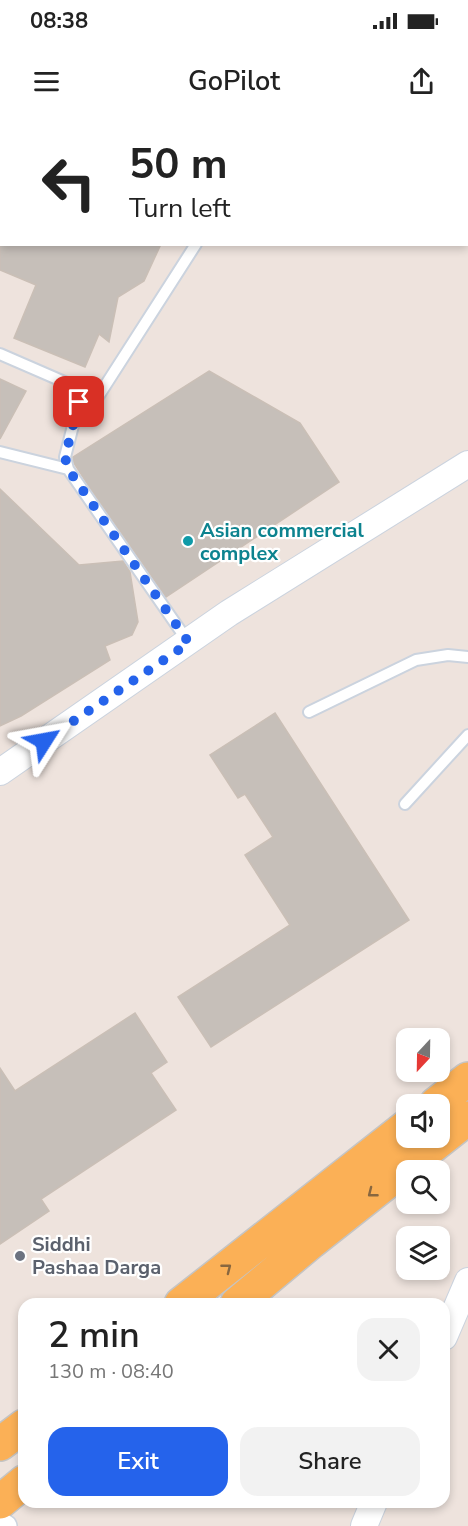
<!DOCTYPE html>
<html lang="en">
<head>
<meta charset="utf-8">
<style>
	:root { --surface:#fff; --page:#f2f2f2; --text:#222; --muted:#767676; --accent:#2563eb }
	body { margin:0; font-family:"Nunito Sans",sans-serif; background:var(--page); color:var(--text); height:100vh; display:flex; flex-direction:column; font-size:22px; white-space:nowrap }
	* { box-sizing:border-box; margin:0 }
	p { font-size:20px; color:var(--muted) }
	.icon { flex:none; width:33px; height:33px; fill:none; stroke:currentColor; stroke-width:2; stroke-linecap:round; stroke-linejoin:round }
	.map { position:relative; flex:1; overflow:hidden }
	.details { position:absolute; left:18px; top:1178px; width:432px; height:210px; display:flex; flex-direction:column; background:var(--surface); border-radius:18px; box-shadow:0 3px 9px #0003 }
	.details>* { flex:none }
	.top-card { position:absolute; left:0px; top:0px; width:468px; height:126px; box-shadow:0 3px 9px #0003; background:#fff; color:var(--text); overflow:hidden }
	.needle { width:39px; rotate:202deg }
	.fabs { position:absolute; left:396px; top:908px; display:grid; gap:12px }
	.fabs a { display:grid; place-items:center; width:54px; height:54px; border-radius:12px; background:var(--surface); box-shadow:0 3px 9px #0003; font-size:30px }
	.pin { position:absolute; display:grid; place-items:center; width:51px; height:51px; color:#fff; margin:-26px; border-radius:12px; box-shadow:0 3px 9px #0006 }
	.me { position:absolute; width:66px; margin:-33px; rotate:56deg; stroke-linejoin:round; filter:drop-shadow(0 0 4px #0008) }
	.turn { display:flex; align-items:center; gap:21px; height:126px; padding:0 30px; font-size:27px }
	.turn .icon { width:78px; height:78px; stroke-width:2.5 }
	.turn b { display:block; font-size:42px; line-height:51px }
	.round { display:grid; place-items:center; flex:none; width:63px; height:63px; border-radius:18px; background:var(--page) }
	.overview { display:flex; align-items:center; justify-content:space-between; height:102px; padding:0 30px }
	h1 { font-size:36px; font-weight:600; line-height:45px }
	.cta { display:flex; gap:12px; margin-top:auto; padding:12px 30px }
	.cta a { flex:1; height:69px; border-radius:18px; background:var(--accent); color:#fff; font-size:24px; font-weight:600; line-height:69px; text-align:center }
	.cta a+a { background:var(--page); color:var(--text) }
	.status { display:flex; justify-content:space-between; align-items:center; height:42px; padding:0 30px; background:var(--surface); direction:ltr }
	.status svg { height:16px; fill:currentColor }
	header { display:flex; justify-content:space-between; align-items:center; height:78px; padding:0 30px; background:var(--surface); font-size:27px; font-weight:600 }
	.map>svg:first-child { display:block }
</style>
</head>
<body>
<div class="status"><b>08:38</b><svg viewBox="0 0 49 12"><path d="M0 12V9h3v3zM5 12V6h3v6zM10 12V3h3v9zM15 12V0h3v12zM26 1h20v11H26zM47 4h2v5h-2z"/></svg></div>
<header><svg class="icon" aria-label="menu" viewBox="0 0 24 24"><path d="M4 6h16M4 12h16M4 18h16"/></svg>GoPilot<svg class="icon" aria-label="share" viewBox="0 0 24 24"><path d="M12 15V3M7 8l5-5 5 5M5 13v7h14v-7"/></svg></header>
<div class="map">
<svg width="468" height="1406" viewBox="0 0 468 1406">
	<rect width="100%" height="100%" fill="#eee3dd"/>
	<!-- building -->
	<path fill="#c6bfb9" stroke="#cabfb6" stroke-width="1.5" d="M0 124H161L144 161 118 177 109 222 99 214 85 247 14 218 36 165 0 150Z
		M209 251 300 303 339 362 166 477 90 368 74 343 73 337Z
		M0 259 26 271 0 319Z
		M0 369 79 445 123 441 130 452 138 502 132 515 105 526 110 540 21 596 0 606Z
		M275 593 409 800 211 927 178 877 290 805 245 735 273 717 245 674 238 678 210 635Z
		M135 893 167 942 151 953 176 990 41 1079 49 1091 0 1124V948L15 971Z"/>
	<g fill="none" stroke-linecap="round" stroke-linejoin="round">
		<!-- service casing -->
		<g stroke="#cbd3de" stroke-width="14">
			<path id="service" d="M204 0 208 2
				M10 2 12 0
				M0 6 2 5
				M0 234 69 264 96 280 79 282 65 337 68 349 189 523
				M96 280 196 124
				M0 332 68 349
				M309 592 416 540 448 535 468 537
				M405 684 468 615"/>
		</g>
		<!-- minor casing -->
		<g stroke="#cbd3de" stroke-width="24">
			<path id="minor" d="M462 2V0
				M466 98 468 99
				M0 1403 6 1406"/>
		</g>
		<!-- tertiary casing -->
		<g stroke="#cbd3de" stroke-width="28">
			<path id="tertiary" d="M0 652 229 493 468 344
				M444 1217 468 1161
				M364 1406 374 1382"/>
		</g>
		<!-- primary casing -->
		<g stroke="#c4c4c4" stroke-width="36">
			<path id="primary" d="M436 984 468 959
				M181 1184 406 1007
				M237 1184 311 1122 468 998
				M0 1324 24 1306
				M0 1382 24 1362"/>
		</g>
		<!-- service -->
		<use href="#service" stroke="#fff" stroke-width="10"/>
		<!-- minor -->
		<use href="#minor" stroke="#fff" stroke-width="21"/>
		<!-- tertiary -->
		<use href="#tertiary" stroke="#fff" stroke-width="26"/>
		<!-- primary -->
		<use href="#primary" stroke="#fbb056" stroke-width="33"/>
	</g>
	<!-- one-way arrows -->
	<defs><path id="oneway-chevron" d="M-2-3.5L2.5 0L-2 3.5" fill="none" stroke-width="1.6" stroke-linecap="round" stroke-linejoin="round" transform="scale(1.5)"/></defs>
	<g stroke="#89673f">
		<use href="#oneway-chevron" transform="translate(372 1073) rotate(142)"/>
		<use href="#oneway-chevron" transform="translate(227 1148) rotate(-38)"/>
	</g>
	<g fill="none" stroke-linecap="round" stroke-linejoin="round">
		<!-- route -->
		<path stroke="#2563eb" stroke-width="10" stroke-dasharray="0 18" d="M44 621 189 523 68 349 65 337 79 282"/>
	</g>
	<!-- markers -->
	<circle fill="#0f9aa8" stroke="#fff" stroke-width="2" cx="188" cy="421" r="6"/>
	<circle fill="#6b7280" stroke="#fff" stroke-width="2" cx="20" cy="1136" r="6"/>
	<g text-anchor="middle" dominant-baseline="central" stroke-width="4.5" stroke-linejoin="round" paint-order="stroke">
		<!-- culture labels -->
		<g font-size="20" font-weight="bold" fill="#0d838f" stroke="#fff" text-anchor="start">
			<text x="200" y="410">Asian commercial<tspan x="200" dy="23">complex</tspan></text>
		</g>
		<!-- worship labels -->
		<g font-size="20" font-weight="bold" fill="#5b616d" stroke="#fff" text-anchor="start">
			<text x="32" y="1124">Siddhi<tspan x="32" dy="23">Pashaa Darga</tspan></text>
		</g>
	</g>
</svg>
<div class="fabs">
<a><svg class="needle" viewBox="-14 -14 28 28"><path d="M0-13l5 13h-10z" fill="#e53935"/><path d="M0 13l5-13h-10z" fill="#767676"/></svg></a>
<a><svg class="icon" aria-label="sound" viewBox="0 0 24 24"><path d="M4 9h4l5-4v14l-5-4H4zM17 9q2 3 0 6"/></svg></a>
<a><svg class="icon" aria-label="search" viewBox="0 0 24 24"><circle cx="10" cy="10" r="6"/><path d="M15 15l6 6"/></svg></a>
<a><svg class="icon" aria-label="layers" viewBox="0 0 24 24"><path d="M12 4l9 5-9 5-9-5zM3 14l9 5 9-5"/></svg></a>
</div>
<div class="pin" style="left:79px;top:282px;background:#d93025"><svg class="icon" aria-label="arrive" viewBox="0 0 24 24"><path d="M6 21V4h12l-3 4 3 4H6"/></svg></div>
<svg class="me" style="left:44px;top:621px" viewBox="-20 -20 40 40"><path d="M0-17L14 15 0 8-14 15z" fill="#2563eb" stroke="#fff" stroke-width="4"/></svg>
<div class="top-card">
<div class="turn"><svg class="icon" aria-label="left" viewBox="0 0 24 24"><path d="M17 20v-9H6M10 6l-5 5 5 5"/></svg><div><b>50 m</b>Turn left</div></div>
</div>
<section class="details">
<div class="overview"><div><h1>2 min</h1><p>130 m · 08:40</p></div><a class="round"><svg class="icon" aria-label="close" viewBox="0 0 24 24"><path d="M6 6l12 12M18 6L6 18"/></svg></a></div>
<div class="cta"><a>Exit</a><a>Share</a></div>
</section>
</div>
</body>
</html>
